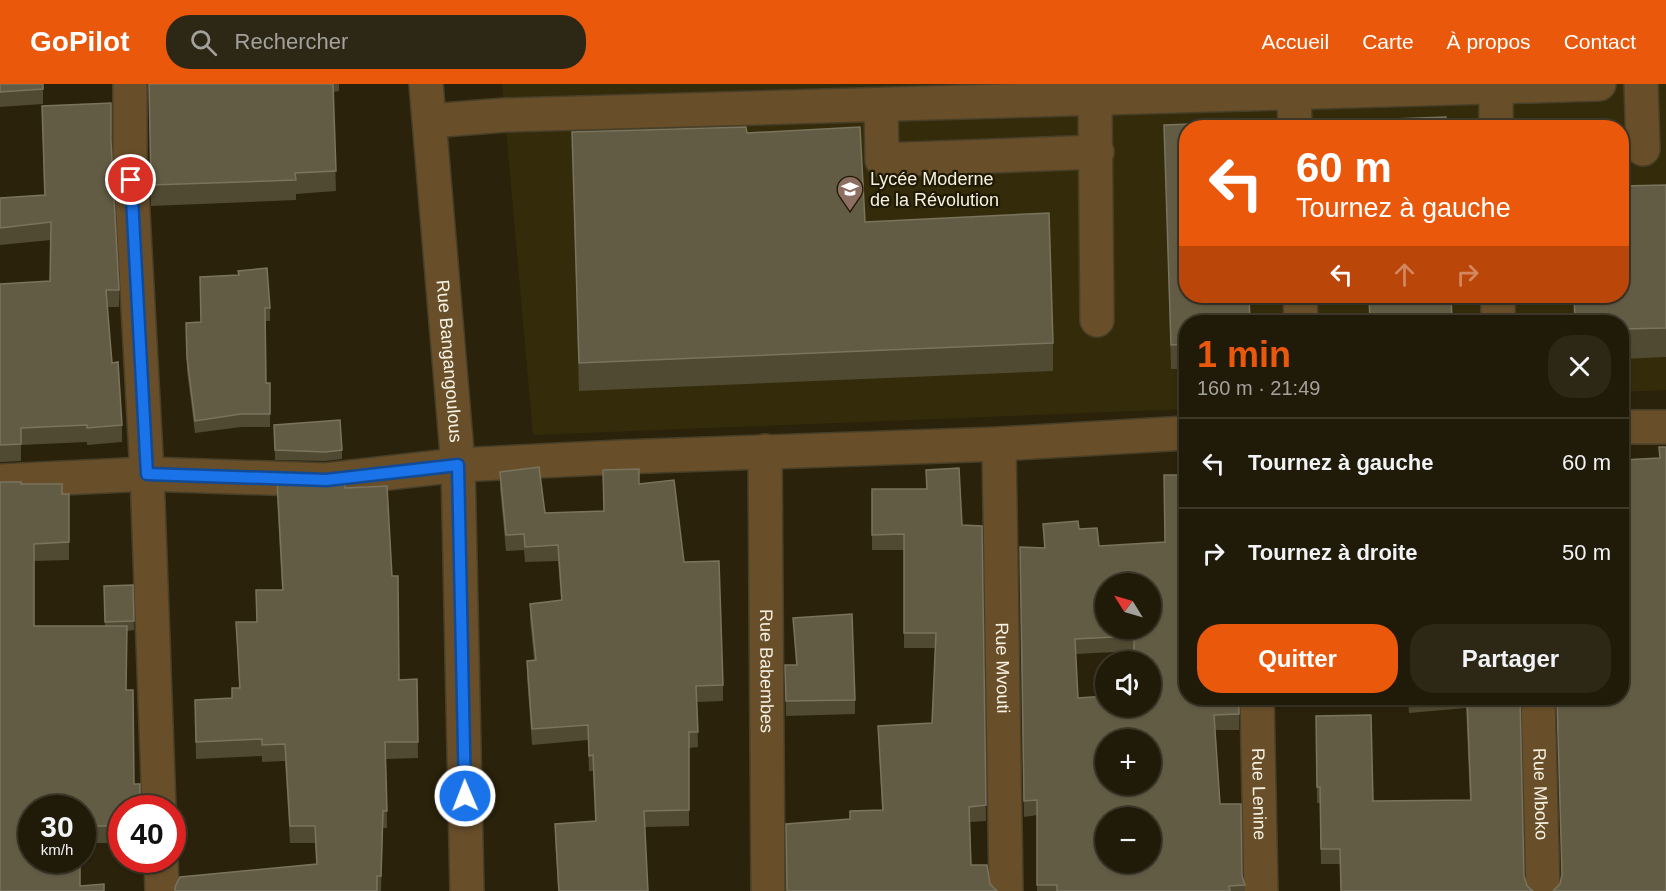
<!DOCTYPE html>
<html lang="fr">
<head>
<meta charset="utf-8">
<style>
	:root { --surface:#201a08; --page:#2d2716; --text:#f1f3f6; --muted:#a2a19c; --line:#3d3829; --accent:#ea580c }
	body { margin:0; font-family:Helvetica,sans-serif; background:var(--page); color:var(--text); height:100vh; display:flex; flex-direction:column; font-size:22px; white-space:nowrap }
	* { box-sizing:border-box; margin:0 }
	p { font-size:20px; color:var(--muted) }
	.icon { flex:none; width:33px; height:33px; fill:none; stroke:currentColor; stroke-width:2; stroke-linecap:round; stroke-linejoin:round }
	.map { position:relative; flex:1; overflow:hidden }
	.sheet { position:absolute; left:1179px; top:231px; width:450px; height:390px; display:flex; flex-direction:column; background:var(--surface); border-radius:24px; box-shadow:0 2px 4px #0004,0 0 0 2px var(--line) }
	.sheet>* { flex:none }
	.banner { position:absolute; left:1179px; top:36px; width:450px; height:183px; border-radius:24px; box-shadow:0 2px 4px #0004,0 0 0 2px var(--line); background:#ea580c; color:#fff; overflow:hidden }
	.needle { width:39px; rotate:307deg }
	.controls { position:absolute; left:1095px; top:489px; display:grid; gap:12px }
	.controls a { display:grid; place-items:center; width:66px; height:66px; border-radius:50%; background:var(--surface); box-shadow:0 2px 4px #0004,0 0 0 2px var(--line); font-size:30px }
	.speed { position:absolute; left:18px; top:711px; display:flex; gap:12px; font-size:30px; font-weight:700; text-align:center }
	.speed>* { display:grid; place-content:center; width:78px; height:78px; border-radius:50%; background:var(--surface); box-shadow:0 2px 4px #0004,0 0 0 2px var(--line); line-height:1 }
	.speed small { font-size:15px; font-weight:400 }
	.speed .limit { border:9px solid #d22; background:#fff; color:#111 }
	.pin { position:absolute; display:grid; place-items:center; width:51px; height:51px; color:#fff; margin:-26px; border:3px solid #fff; border-radius:50%; box-shadow:0 2px 6px #0007 }
	.me { position:absolute; width:66px; margin:-33px; rotate:359deg; stroke-linejoin:round; filter:drop-shadow(0 0 4px #0008) }
	.turn { display:flex; align-items:center; gap:21px; height:126px; padding:0 18px; font-size:27px }
	.turn .icon { width:78px; height:78px; stroke-width:2.5 }
	.turn b { display:block; font-size:42px; line-height:51px }
	.lanes { display:flex; align-items:center; height:57px; padding:0 18px; background:#0003; justify-content:center; gap:30px; direction:ltr }
	.lanes .off { opacity:.35 }
	.round { display:grid; place-items:center; flex:none; width:63px; height:63px; border-radius:24px; background:var(--page) }
	.overview { display:flex; align-items:center; justify-content:space-between; height:102px; padding:0 18px }
	h1 { font-size:36px; font-weight:800; line-height:45px; color:var(--accent) }
	.action { display:flex; gap:12px; margin-top:auto; padding:12px 18px }
	.action a { flex:1; height:69px; border-radius:24px; background:var(--accent); color:#fff; font-size:24px; font-weight:800; line-height:69px; text-align:center }
	.action a+a { background:var(--page); color:var(--text) }
	ul { padding:0; list-style:none }
	li { display:flex; align-items:center; gap:18px; height:90px; padding:0 18px; border-top:2px solid var(--line) }
	li div { flex:1 }
	li b { display:block; font-size:22px }
	li em { font-style:normal }
	header { display:flex; align-items:center; gap:36px; box-sizing:border-box; height:84px; padding:0 30px; background:var(--accent); color:#fff }
	header strong { font-size:28px }
	nav { display:flex; gap:33px; margin-inline-start:auto; font-size:21px }
	.search { width:420px; height:54px; background:var(--page); display:flex; align-items:center; gap:15px; box-sizing:border-box; padding:0 21px; border-radius:24px; color:var(--muted); font-size:22px }
	.map>svg:first-child { display:block }
</style>
</head>
<body>
<header>
<strong>GoPilot</strong>
<div class="search"><svg class="icon" aria-label="search" viewBox="0 0 24 24"><circle cx="10" cy="10" r="6"/><path d="M15 15l6 6"/></svg>Rechercher</div>
<nav><a>Accueil</a><a>Carte</a><a>À propos</a><a>Contact</a></nav>
</header>
<div class="map">
<svg width="1666" height="807" viewBox="0 0 1666 807">
	<rect width="100%" height="100%" fill="#2a220a"/>
	<!-- built -->
	<path fill="#342b0a" fill-rule="evenodd" d="M502 0H1666V306L1622 308V238H1186V325L533 351ZM1186 44H1622V212H1186Z"/>
	<g fill="none" stroke-linecap="round" stroke-linejoin="round">
		<!-- minor casing -->
		<g stroke="#473f28" stroke-width="36">
			<g id="minor">
				<path d="M130 0V73L147 390 159 724"/>
				<path id="s1" d="M426 0 458 381 467 807"/>
				<path d="M1496 0V44"/>
				<path d="M1641 0 1643 65"/>
				<path d="M1294 9 1295 44"/>
				<path d="M1095 15 1097 236"/>
				<path d="M881 21 882 76 1097 68"/>
				<path d="M430 37 505 31 1599 0"/>
				<path d="M1300 212 1301 238"/>
				<path d="M1498 212V238"/>
				<path d="M1622 343H1666"/>
				<path id="s2" d="M999 360 1006 807"/>
				<path id="s3" d="M765 367 768 807"/>
				<path d="M0 397 147 390 326 396 458 381 621 373 999 360 1186 349"/>
				<path id="s4" d="M1257 614 1261 807"/>
				<path id="s5" d="M1538 614 1543 807"/>
				<path d="M161 776 162 807"/>
			</g>
		</g>
		<!-- minor -->
		<use href="#minor" stroke="#684e29" stroke-width="33"/>
	</g>
	<!-- wall -->
	<path fill="#514a32" fill-rule="evenodd" d="M0 0H43V20L0 23Z
		M149 0H339V7L333 8 336 107 296 110V116L151 122Z
		M42 22 111 57 119 206V223H107L112 279 122 341V358L87 361V358L21 361V377L0 378V200L50 197 51 156 0 161V114L44 111Z
		M1164 41 1186 238V285H1171Z
		M572 48 747 49 865 138 1053 259V287L579 307Z
		M1666 101V273L1622 275V238H1574V212H1622Z
		M200 193 270 224V237H265L266 299H270V343H241L195 349 187 287 186 239 201 238Z
		M274 341 342 366V375L325 377 275 376Z
		M926 386 962 441 982 442 986 737 970 738 971 781 990 800 850 735V727L882 726 878 642 932 639 935 564H904V466H872V405H926Z
		M500 388 545 429 604 427 639 400 684 478 723 601V617L697 618 698 663 689 664V742L645 743 648 807H558L555 755V740L595 737 593 687H589L588 656 532 661 527 593V577L534 576 530 535V520L561 517 558 477 525 478 524 466 506 467 500 404Z
		M277 396 345 404 399 596 417 595 418 674 386 675 387 744H383L381 807H175L316 780 315 759H290L285 677 262 678V672L196 675 195 616 232 614 239 604 236 538H257L282 506 277 413Z
		M21 400 62 410H69V476L34 477V542H105L104 502 133 501 134 546 127 547 122 724V759H82V724H32L80 802 0 807Z
		M1043 440 1079 445 1099 462 1186 614H1239V646H1215L1220 720 1245 801V807H1037V731L1024 733 1020 463 1044 464ZM1134 567 1150 622 1078 614 1076 570Z
		M793 534 855 616V630L786 632 785 581H796Z
		M1408 614H1520L1524 792 1527 802 1533 807H1341L1340 780H1321L1320 719H1317L1316 648 1373 717 1470 716 1466 624 1409 629Z"/>
	<!-- building -->
	<path fill="#635c45" stroke="#7a735e" stroke-width="1.5" fill-rule="evenodd" d="M0 0H43V5L0 8Z
		M149 0H333L336 87 295 89 296 96 151 101Z
		M111 19V57L119 206H106L112 279 118 278 122 341 87 344V341L21 344V360L0 361V200L50 197 51 138 0 144V114L45 111 42 22Z
		M1446 33 1447 44H1364V36Z
		M1245 38V44H1186V212H1249L1250 238H1186V260L1171 261 1164 41Z
		M746 43 747 49 860 43 865 138 1049 129 1053 259 579 279 572 48Z
		M1666 101V244L1622 245V238H1575L1574 212H1622V102Z
		M267 184 270 224H265L266 299H270V330H241L195 337 187 274 186 239 201 238 200 193 239 191 238 187Z
		M1369 212H1451L1452 238H1370Z
		M340 336 342 366 325 368 275 366 274 341Z
		M1659 363H1666V807H1553L1560 800 1562 791 1557 614H1622V376L1660 374Z
		M539 383 545 429 604 427 603 386 639 385V400L674 396 684 478 719 477 723 601 696 602 698 648H689V726L644 727 648 807H559L555 740 596 737 593 671 589 672 588 641 532 645 527 577 536 576 530 520 562 516 558 461 525 463 524 450 506 451 500 388Z
		M959 384 962 441 982 442 986 721 969 723 971 781H987L990 800 997 807H787L786 740 850 735V727L883 726 878 642 932 639 936 549H904V450L872 451V405H927L926 386Z
		M1164 391H1186V614H1239V630L1214 631 1220 720H1241L1242 792 1245 801 1229 802 1230 807H1057V801H1037V716L1024 717 1020 463 1045 464 1043 440 1078 437 1079 445 1097 444 1099 462 1165 458ZM1106 500H1150V544H1106ZM1134 552V578H1150V622H1106V612L1078 614 1075 555ZM1106 656H1150V700H1106ZM1106 734H1150V778H1106Z
		M277 396 326 398 345 396V404L387 402 392 492H398L399 596 417 595 418 658H385L387 727H383L381 792H377V807H175V803L180 793 317 780 315 742H290L285 660 262 661V655L196 658 195 616 232 614V604H240L236 538H257L256 506H283Z
		M0 398H21V400H62V410H69V458L34 460V542H127L126 606H133L134 700H140V724H122V742H82V724H32V776H80V802L104 800V807H0Z
		M133 501 134 537 105 538 104 502Z
		M852 530 855 616 786 617 785 581H797L793 534Z
		M1467 614H1520L1524 792 1527 802 1533 807H1341L1340 765H1321L1320 703H1317L1316 632 1371 631 1373 717 1471 716Z"/>
	<g fill="none" stroke-linecap="round" stroke-linejoin="round">
		<!-- route casing -->
		<g stroke="#114b97" stroke-width="15">
			<path id="route" d="M131 96 147 390 326 396 458 381 465 712"/>
		</g>
		<!-- route -->
		<use href="#route" stroke="#1a73e8" stroke-width="10"/>
	</g>
	<!-- icons -->
	<defs>
		<g id="school-pin" transform="scale(1.35)"><path d="M0 17L-7.5 6A9.5 9.5 0 1 1 7.5 6Z" fill="#8d6e63" stroke="#201903"/><path d="M0-5L7-2L0 1L-7-2ZM-4 1L0 2.5L4 1V4Q0 6-4 4Z" fill="#fff"/></g>
	</defs>
	<g fill-rule="evenodd">
		<use href="#school-pin" x="850" y="105"/>
	</g>
	<g text-anchor="middle" dominant-baseline="central" stroke-width="4.5" stroke-linejoin="round" paint-order="stroke">
		<!-- poi labels -->
		<g font-size="18" fill="#f6f2e3" stroke="#201903" text-anchor="start">
			<text x="870" y="95">Lycée Moderne<tspan x="870" dy="21">de la Révolution</tspan></text>
		</g>
		<!-- street labels -->
		<g font-size="18" fill="#f6f2e3" stroke="#201903">
			<text stroke="none"><textPath href="#s1" startOffset="278">Rue Bangangoulous</textPath></text>
			<text stroke="none"><textPath href="#s2" startOffset="224">Rue Mvouti</textPath></text>
			<text stroke="none"><textPath href="#s3" startOffset="220">Rue Babembes</textPath></text>
			<text stroke="none"><textPath href="#s4" startOffset="96">Rue Lenine</textPath></text>
			<text stroke="none"><textPath href="#s5" startOffset="96">Rue Mboko</textPath></text>
		</g>
	</g>
</svg>
<div class="controls">
<a><svg class="needle" viewBox="-14 -14 28 28"><path d="M0-13l5 13h-10z" fill="#e53935"/><path d="M0 13l5-13h-10z" fill="#a2a19c"/></svg></a>
<a><svg class="icon" aria-label="sound" viewBox="0 0 24 24"><path d="M4 9h4l5-4v14l-5-4H4zM17 9q2 3 0 6"/></svg></a>
<a>+</a>
<a>−</a>
</div>
<div class="speed"><div>30<small>km/h</small></div><div class="limit">40</div></div>
<div class="pin" style="left:131px;top:96px;background:#d93025"><svg class="icon" aria-label="arrive" viewBox="0 0 24 24"><path d="M6 21V4h12l-3 4 3 4H6"/></svg></div>
<svg class="me" style="left:465px;top:712px" viewBox="-20 -20 40 40"><circle r="17" fill="#1a73e8" stroke="#fff" stroke-width="3"/><path d="M0-11L8 9 0 5-8 9z" fill="#fff"/></svg>
<div class="banner">
<div class="turn"><svg class="icon" aria-label="left" viewBox="0 0 24 24"><path d="M17 20v-9H6M10 6l-5 5 5 5"/></svg><div><b>60 m</b>Tournez à gauche</div></div>
<div class="lanes"><svg class="icon" aria-label="left" viewBox="0 0 24 24"><path d="M17 20v-9H6M10 6l-5 5 5 5"/></svg><svg class="icon off" aria-label="ahead" viewBox="0 0 24 24"><path d="M12 20V5M6 11l6-6 6 6"/></svg><svg class="icon off" aria-label="right" viewBox="0 0 24 24"><path d="M7 20v-9h11M14 6l5 5-5 5"/></svg></div>
</div>
<section class="sheet">
<div class="overview"><div><h1>1 min</h1><p>160 m · 21:49</p></div><a class="round"><svg class="icon" aria-label="close" viewBox="0 0 24 24"><path d="M6 6l12 12M18 6L6 18"/></svg></a></div>
<ul>
<li><svg class="icon" aria-label="left" viewBox="0 0 24 24"><path d="M17 20v-9H6M10 6l-5 5 5 5"/></svg><div><b>Tournez à gauche</b></div><em>60 m</em></li>
<li><svg class="icon" aria-label="right" viewBox="0 0 24 24"><path d="M7 20v-9h11M14 6l5 5-5 5"/></svg><div><b>Tournez à droite</b></div><em>50 m</em></li>
</ul>
<div class="action"><a>Quitter</a><a>Partager</a></div>
</section>
</div>
</body>
</html>
